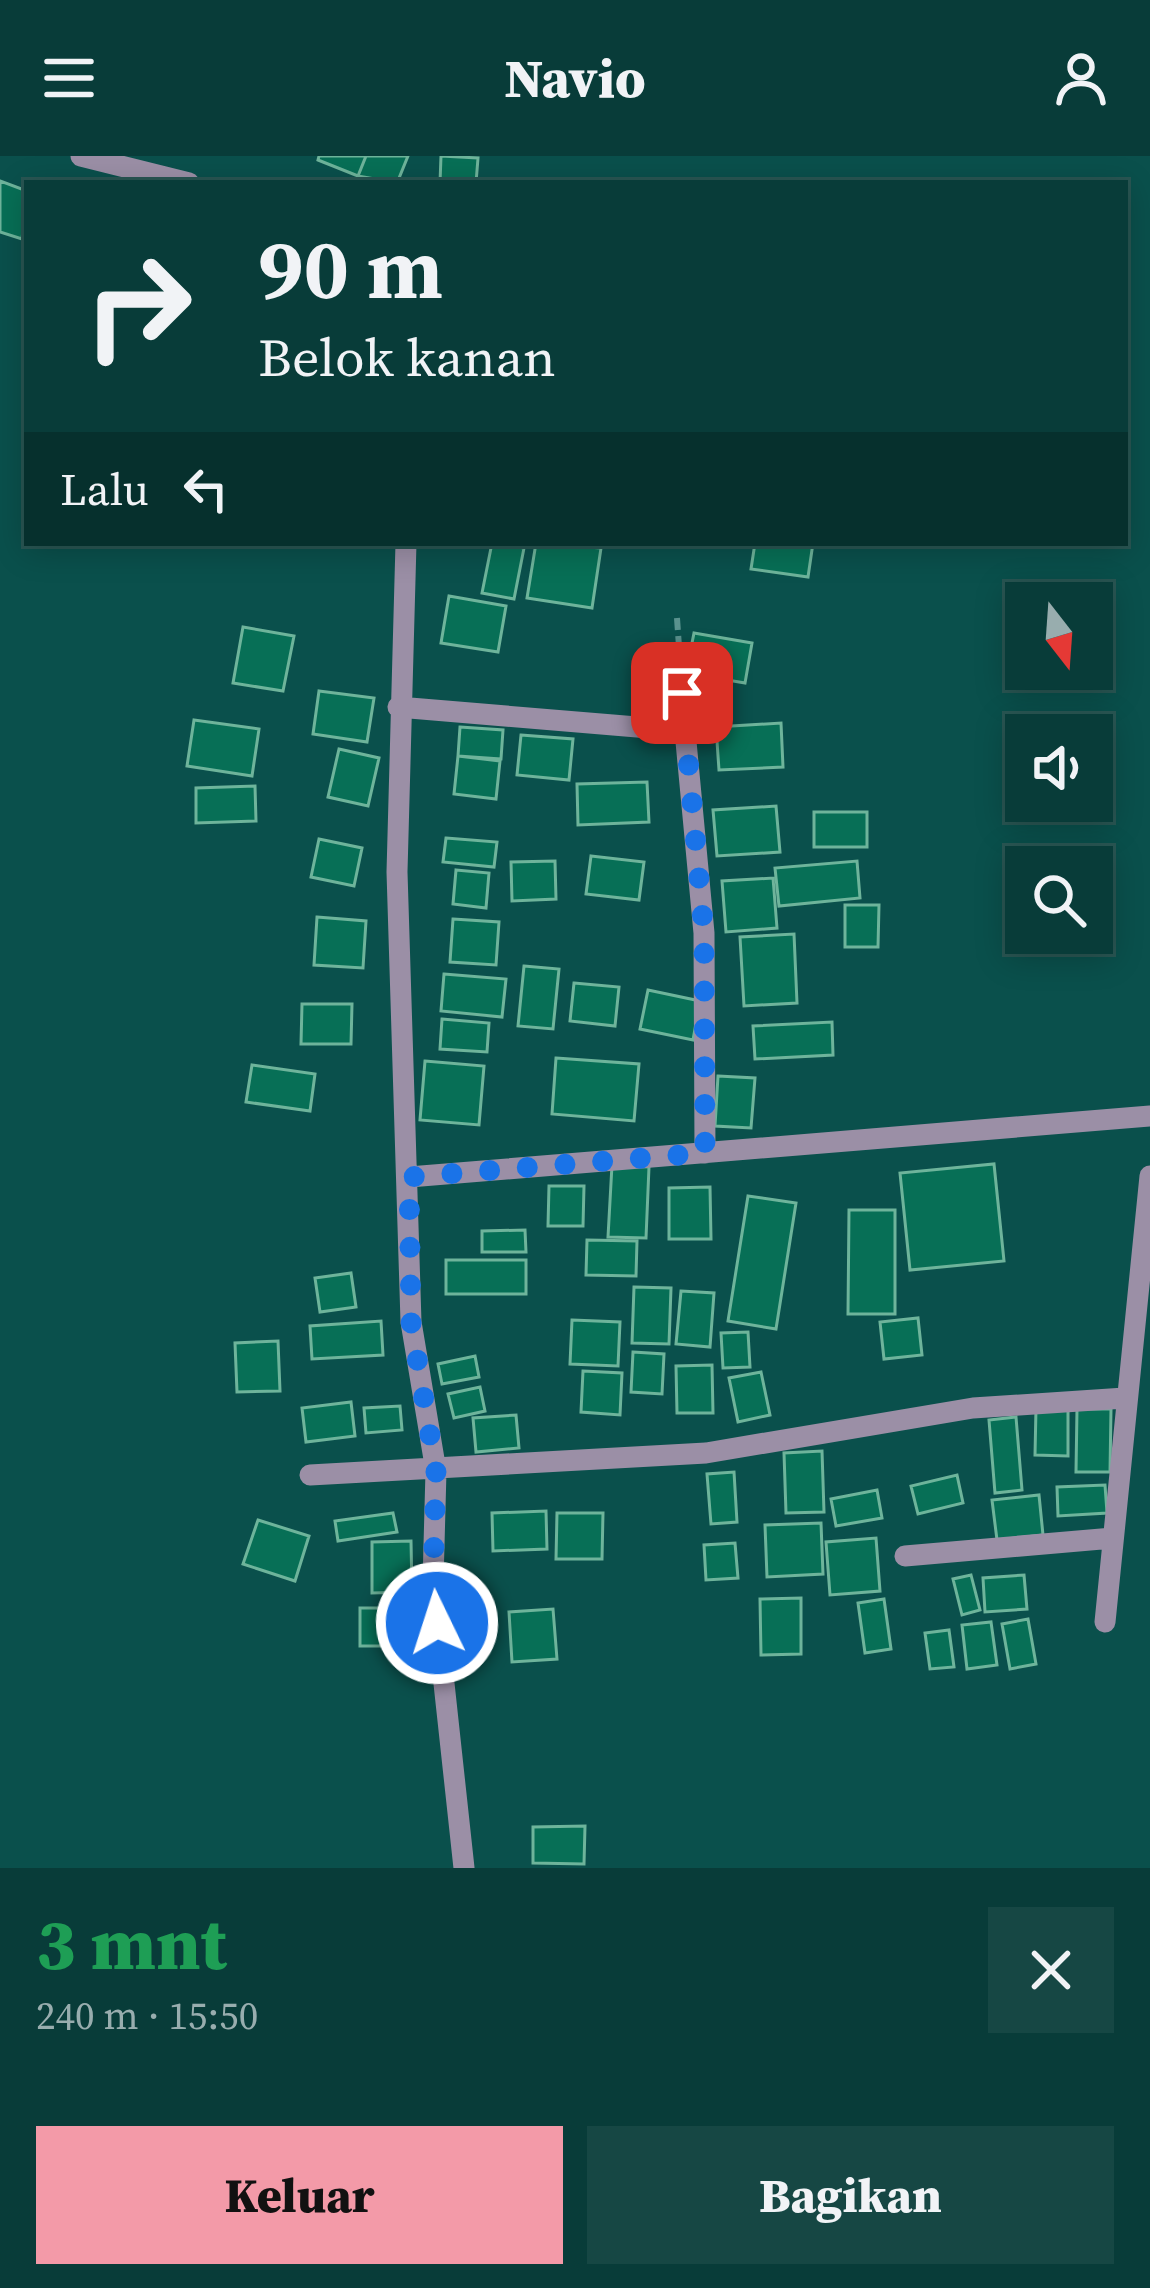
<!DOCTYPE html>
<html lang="id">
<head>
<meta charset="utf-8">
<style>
	:root { --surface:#083c39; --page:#164744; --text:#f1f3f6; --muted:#98adae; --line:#295653; --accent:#f39aa8 }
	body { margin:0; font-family:"Source Serif 4",serif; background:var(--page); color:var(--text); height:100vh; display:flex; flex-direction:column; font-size:45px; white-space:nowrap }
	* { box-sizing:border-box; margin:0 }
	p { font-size:39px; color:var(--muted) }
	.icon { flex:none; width:66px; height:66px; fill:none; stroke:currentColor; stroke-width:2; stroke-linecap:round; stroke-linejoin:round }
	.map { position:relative; height:1712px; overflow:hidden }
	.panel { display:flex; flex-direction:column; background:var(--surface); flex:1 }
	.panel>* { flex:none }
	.banner { position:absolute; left:24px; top:24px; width:1104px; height:366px; border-radius:0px; box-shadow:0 6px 30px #0003,0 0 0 3px var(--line); background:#083c39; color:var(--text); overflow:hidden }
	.needle { width:78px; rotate:163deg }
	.buttons { position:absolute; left:1005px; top:426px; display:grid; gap:24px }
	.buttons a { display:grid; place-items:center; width:108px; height:108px; border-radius:0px; background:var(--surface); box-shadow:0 6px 30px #0003,0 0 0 3px var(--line); font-size:60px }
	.pin { position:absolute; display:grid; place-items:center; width:102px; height:102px; color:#fff; margin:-51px; border-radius:24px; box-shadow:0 6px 18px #0006 }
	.me { position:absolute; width:132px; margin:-66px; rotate:356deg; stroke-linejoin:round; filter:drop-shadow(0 0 9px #0008) }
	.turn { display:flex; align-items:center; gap:42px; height:252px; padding:0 36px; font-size:54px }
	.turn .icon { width:156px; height:156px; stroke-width:2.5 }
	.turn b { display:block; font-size:84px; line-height:102px }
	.then { display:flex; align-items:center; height:114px; padding:0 36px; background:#0003; gap:24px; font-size:45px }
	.round { display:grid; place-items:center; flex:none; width:126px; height:126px; border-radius:0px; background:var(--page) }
	.summary { display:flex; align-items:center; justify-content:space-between; height:204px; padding:0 36px }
	h1 { font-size:72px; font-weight:800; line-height:90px; color:#1e9e55 }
	.cta { display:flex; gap:24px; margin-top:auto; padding:24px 36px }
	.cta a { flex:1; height:138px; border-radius:0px; background:var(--accent); color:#111; font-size:48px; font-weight:800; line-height:138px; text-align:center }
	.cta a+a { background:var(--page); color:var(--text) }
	header { display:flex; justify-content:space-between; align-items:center; height:156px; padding:0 36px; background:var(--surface); font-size:54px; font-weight:800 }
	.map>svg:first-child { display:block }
</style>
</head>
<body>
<header><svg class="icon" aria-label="menu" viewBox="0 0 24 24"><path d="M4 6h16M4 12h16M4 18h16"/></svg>Navio<svg class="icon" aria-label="person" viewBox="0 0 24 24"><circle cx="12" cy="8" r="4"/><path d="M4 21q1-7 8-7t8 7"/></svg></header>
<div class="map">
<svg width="1150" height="1712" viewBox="0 0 1150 1712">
	<rect width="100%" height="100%" fill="#0a504c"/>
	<!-- building -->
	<path fill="#076f56" stroke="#6eb49b" stroke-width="3" d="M319 0H366L358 20 318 4Z
		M366 0H408L397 27 358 20Z
		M441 0 478 2 476 27H440Z
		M0 25 27 35 22 83 0 76Z
		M492 387 524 392 514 443 482 437Z
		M536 387 601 392 592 452 527 442Z
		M755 387H813L808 421 751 413Z
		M449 440 506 450 498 496 441 487Z
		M243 471 294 480 283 535 233 527Z
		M694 477 752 487 745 527 686 517Z
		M319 535 374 542 367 586 313 578Z
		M194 564 259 573 252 620 187 610Z
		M781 567 783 611 719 614 716 571Z
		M460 571 503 574 501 603 458 600Z
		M521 579 573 583 569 624 517 619Z
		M339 593 379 602 368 650 328 641Z
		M458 600 500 605 496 643 454 638Z
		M647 626 649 666 578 669 577 628Z
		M255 630 256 665 196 667V632Z
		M776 650 780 696 717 700 713 654Z
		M814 656H867V691H814Z
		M446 682 497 686 494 711 443 706Z
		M319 683 362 692 354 730 311 721Z
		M591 700 644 706 639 744 586 738Z
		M555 705 556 743 512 745 511 706Z
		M857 705 860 742 779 750 775 712Z
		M456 714 489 717 486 752 453 748Z
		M773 722 777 772 726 776 722 725Z
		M845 749H879L878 791H845Z
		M317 761 366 765 363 812 314 809Z
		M453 763 499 766 496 809 450 806Z
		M794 778 797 847 744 850 740 781Z
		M524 810 559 813 553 873 518 870Z
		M444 818 506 823 502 861 441 855Z
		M574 827 619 831 615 870 570 865Z
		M648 834 700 845 693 884 640 873Z
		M302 848H352L351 888H301Z
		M442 863 489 867 487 896 440 893Z
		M832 866 833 899 755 903 753 870Z
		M556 902 639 908 634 965 552 958Z
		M425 905 484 910 479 969 420 964Z
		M252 909 315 918 310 955 246 946Z
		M718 920 755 922 751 972 715 970Z
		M994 1008 1004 1105 910 1114 900 1017Z
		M612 1009 649 1011 646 1082 608 1081Z
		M549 1030H584L583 1070H548Z
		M710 1031 711 1083H669V1032Z
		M748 1040 796 1047 776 1173 728 1165Z
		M849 1054H895V1158H848Z
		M525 1074 526 1096H482V1075Z
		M587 1084 637 1085 636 1120 586 1119Z
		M446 1104H526V1138H446Z
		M351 1117 356 1151 320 1156 315 1122Z
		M634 1131 671 1132 669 1188 632 1187Z
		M681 1135 714 1137 710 1191 676 1188Z
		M918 1162 922 1199 884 1203 880 1166Z
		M572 1164 620 1166 618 1210 570 1208Z
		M381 1165 383 1199 312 1203 310 1170Z
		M748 1176 750 1211 723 1212 721 1177Z
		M278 1185 280 1235 237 1236 235 1187Z
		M633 1196 664 1198 662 1238 631 1236Z
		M475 1200 479 1221 442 1228 438 1208Z
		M712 1209 713 1257H677L676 1210Z
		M583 1215 622 1217 620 1259 581 1256Z
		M761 1216 770 1259 738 1266 729 1222Z
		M480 1231 485 1255 454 1262 448 1238Z
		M351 1246 355 1280 306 1286 302 1252Z
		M400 1250 402 1274 366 1277 364 1252Z
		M1036 1252 1068 1253V1300L1035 1299Z
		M1077 1253H1111L1110 1316H1076Z
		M516 1259 519 1292 476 1296 473 1262Z
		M1016 1261 1022 1334 995 1337 989 1264Z
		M822 1295 824 1356 786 1357 784 1297Z
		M734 1316 737 1366 711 1368 707 1318Z
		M957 1319 963 1347 918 1358 911 1330Z
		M1105 1329 1107 1357 1058 1360 1057 1331Z
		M877 1334 882 1362 836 1370 831 1343Z
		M1039 1339 1043 1379 997 1384 992 1344Z
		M546 1355 547 1393 493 1395 492 1357Z
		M393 1357 397 1376 338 1385 335 1365Z
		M557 1357H603L602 1403H556Z
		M258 1364 309 1380 295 1425 243 1408Z
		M821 1367 823 1418 767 1421 765 1369Z
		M876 1382 880 1435 830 1439 826 1386Z
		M411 1385 412 1436 372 1437V1386Z
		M735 1387 738 1422 706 1424 704 1389Z
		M971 1419 980 1454 962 1459 953 1423Z
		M1024 1419 1027 1453 985 1456 983 1422Z
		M801 1442V1498L761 1499 760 1443Z
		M884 1443 891 1493 865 1497 858 1447Z
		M360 1452H397V1490H360Z
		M553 1453 557 1503 512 1506 509 1456Z
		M1028 1463 1036 1508 1010 1513 1002 1468Z
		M991 1466 997 1509 967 1513 962 1469Z
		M949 1474 954 1511 930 1513 925 1477Z
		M585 1670 584 1708 533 1707V1671Z"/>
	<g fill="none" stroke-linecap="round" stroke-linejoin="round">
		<!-- path -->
		<path stroke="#5a928e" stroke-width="6" stroke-dasharray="12 6" stroke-linecap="butt" d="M677 462 683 548"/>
		<!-- minor -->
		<path stroke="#9b8fa6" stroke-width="21" d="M81 0 189 27
			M406 387 397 716 411 1166 436 1315 433 1426 464 1712
			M398 551 685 575 704 777 705 997
			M409 1021 1150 960
			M310 1319 706 1297 973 1252 1125 1242
			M905 1400 1113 1382
			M1105 1466 1150 1020"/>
	</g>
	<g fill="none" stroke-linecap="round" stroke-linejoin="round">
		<!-- route -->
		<path stroke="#1a73e8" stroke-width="21" stroke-dasharray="0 37.8" d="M437 1467 433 1426 436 1315 411 1166 409 1021 705 997 704 777 682 537"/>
	</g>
</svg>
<div class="buttons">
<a><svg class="needle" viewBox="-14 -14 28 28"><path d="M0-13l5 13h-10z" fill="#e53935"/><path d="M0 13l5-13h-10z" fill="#98adae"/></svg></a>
<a><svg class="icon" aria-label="sound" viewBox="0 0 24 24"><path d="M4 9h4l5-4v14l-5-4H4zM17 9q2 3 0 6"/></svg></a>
<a><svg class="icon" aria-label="search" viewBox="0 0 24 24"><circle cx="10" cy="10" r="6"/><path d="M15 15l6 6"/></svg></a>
</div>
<div class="pin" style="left:682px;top:537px;background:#d93025"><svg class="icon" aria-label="arrive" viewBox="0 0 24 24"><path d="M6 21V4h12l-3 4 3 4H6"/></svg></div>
<svg class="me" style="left:437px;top:1467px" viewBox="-20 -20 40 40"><circle r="17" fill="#1a73e8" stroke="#fff" stroke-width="3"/><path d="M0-11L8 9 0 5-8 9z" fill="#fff"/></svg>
<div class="banner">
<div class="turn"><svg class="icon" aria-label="right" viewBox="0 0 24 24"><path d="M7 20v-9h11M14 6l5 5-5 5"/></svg><div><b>90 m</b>Belok kanan</div></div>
<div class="then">Lalu<svg class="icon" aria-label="left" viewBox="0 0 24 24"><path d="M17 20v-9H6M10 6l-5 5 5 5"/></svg></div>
</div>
</div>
<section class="panel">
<div class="summary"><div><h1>3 mnt</h1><p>240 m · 15:50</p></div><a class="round"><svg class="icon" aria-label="close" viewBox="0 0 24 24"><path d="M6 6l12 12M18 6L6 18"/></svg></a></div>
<div class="cta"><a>Keluar</a><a>Bagikan</a></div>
</section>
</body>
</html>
